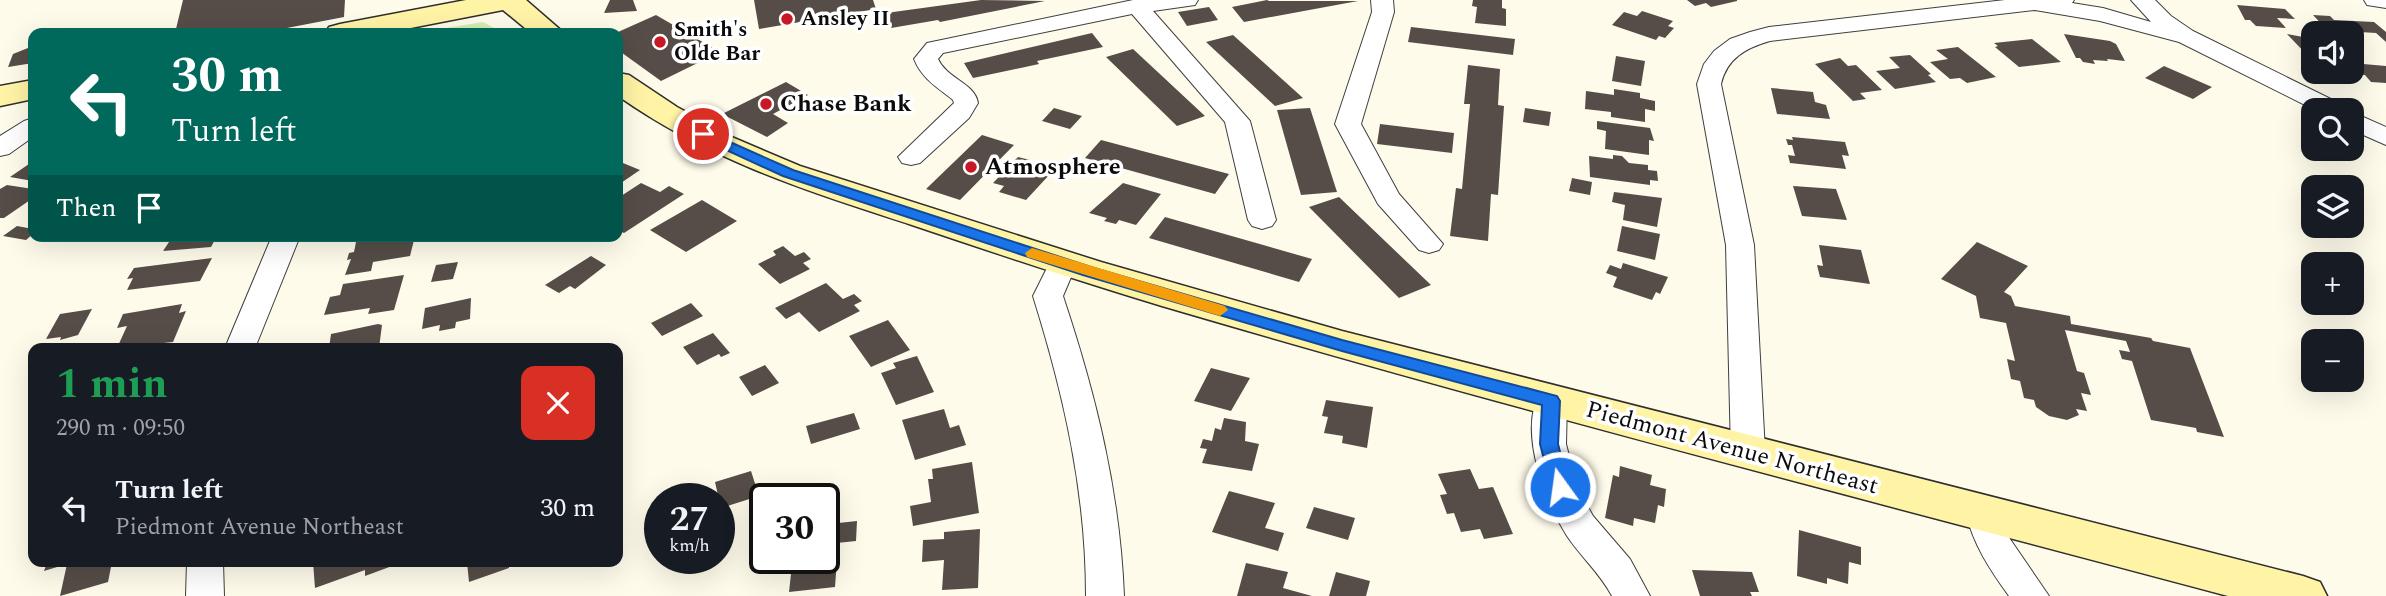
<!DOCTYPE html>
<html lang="en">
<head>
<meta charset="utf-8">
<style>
	:root { --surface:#171b24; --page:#242831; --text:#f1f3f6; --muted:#9ea1a6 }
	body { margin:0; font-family:Spectral,serif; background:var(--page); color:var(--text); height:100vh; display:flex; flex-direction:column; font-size:26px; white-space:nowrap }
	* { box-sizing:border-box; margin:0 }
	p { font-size:23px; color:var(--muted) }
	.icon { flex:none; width:38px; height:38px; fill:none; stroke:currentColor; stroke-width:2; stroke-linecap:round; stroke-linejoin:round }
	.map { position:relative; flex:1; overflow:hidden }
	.drawer { position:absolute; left:28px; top:343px; width:595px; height:224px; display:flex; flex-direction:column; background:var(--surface); border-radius:14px; box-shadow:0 7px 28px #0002 }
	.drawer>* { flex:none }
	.hud { position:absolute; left:28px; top:28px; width:595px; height:214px; border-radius:14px; box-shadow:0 7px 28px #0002; background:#00695c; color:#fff; overflow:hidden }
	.tools { position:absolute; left:2301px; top:21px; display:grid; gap:14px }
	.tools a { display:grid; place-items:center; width:63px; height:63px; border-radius:14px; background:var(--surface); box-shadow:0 7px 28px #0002; font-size:35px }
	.speed { position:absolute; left:644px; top:483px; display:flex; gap:14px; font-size:35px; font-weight:700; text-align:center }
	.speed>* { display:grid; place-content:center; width:91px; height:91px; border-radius:50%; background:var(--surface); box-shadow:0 7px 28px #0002; line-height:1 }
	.speed small { font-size:18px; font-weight:400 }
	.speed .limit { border:4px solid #111; border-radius:10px; background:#fff; color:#111 }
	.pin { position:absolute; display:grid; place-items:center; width:60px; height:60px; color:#fff; margin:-30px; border:4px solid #fff; border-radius:50%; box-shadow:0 2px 7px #0007 }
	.me { position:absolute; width:77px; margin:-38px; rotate:346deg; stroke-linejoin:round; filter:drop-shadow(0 0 5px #0008) }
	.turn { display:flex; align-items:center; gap:24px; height:147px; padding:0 28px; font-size:32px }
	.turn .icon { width:91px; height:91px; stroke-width:2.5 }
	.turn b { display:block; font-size:49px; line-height:60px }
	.then { display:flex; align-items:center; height:66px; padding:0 28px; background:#0003; gap:14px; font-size:26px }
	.round { display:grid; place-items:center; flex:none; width:74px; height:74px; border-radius:14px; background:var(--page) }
	.summary { display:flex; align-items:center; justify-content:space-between; height:119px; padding:0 28px }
	h1 { font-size:42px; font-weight:700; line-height:52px; color:#1e9e55 }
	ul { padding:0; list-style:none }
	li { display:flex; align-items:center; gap:21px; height:91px; padding:0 28px }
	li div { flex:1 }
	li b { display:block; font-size:26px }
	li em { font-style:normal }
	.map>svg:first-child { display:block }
</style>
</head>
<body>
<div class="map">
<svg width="2386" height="596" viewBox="0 0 2386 596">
	<rect width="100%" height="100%" fill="#fffbeb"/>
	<!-- green -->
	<path fill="#d2edb1" d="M483 22 503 33H416Z"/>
	<!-- building -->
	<path fill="#564d48" d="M183 0H345L344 17 261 33H175Z
		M610 0H633L637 11 604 13Z
		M754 0H873L876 9 759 29Z
		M981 0 1045 1 940 22 938 20 891 28 886 13Z
		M1267 0 1269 1H1358L1244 22 1232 7Z
		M1473 0H1502V8L1506 9V26L1475 23 1477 7 1472 6Z
		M1687 0H1737V1L1711 7 1706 3 1695 6Z
		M2237 5 2285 9 2295 19 2277 18 2286 28 2256 26 2250 20H2245Z
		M1209 7 1218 20 1187 26 1178 12Z
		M1642 11 1673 21 1668 26 1674 28 1665 38 1659 36 1656 40 1612 25 1624 12 1637 16Z
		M656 15 720 52 661 81 618 50V32Z
		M2313 15 2330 16 2334 20 2374 22 2386 32V42L2376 33 2327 30Z
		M1411 27 1515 39 1513 55 1408 42Z
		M1092 33 1103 47 1037 61 1039 64 973 78 964 63Z
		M2064 34 2110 41 2116 44 2125 61 2107 59 2108 61 2093 60 2095 64 2083 62 2080 58H2076Z
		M2287 34 2314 39V55H2307Z
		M1233 35 1303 98 1275 106 1206 42Z
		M2032 39 2061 62 2019 67 1995 47 1998 46 1994 43Z
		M33 46V63L8 67 13 54Z
		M1958 47 1996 77 1967 83 1960 78 1950 79 1930 62 1948 59 1936 50Z
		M1133 49 1205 116 1177 126 1106 57Z
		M1910 55 1931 74 1928 75 1936 82 1895 89 1876 71 1900 68 1889 57Z
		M1616 56 1645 61 1641 86 1612 81Z
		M1840 58 1848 66 1856 65 1882 90 1860 93 1866 99 1853 101 1815 64Z
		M2352 63 2386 66V83L2371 82 2365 75 2345 74 2352 72Z
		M1468 65 1500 69 1498 105 1504 106 1498 195 1491 194 1488 241 1450 236 1456 188 1462 189 1470 104H1464Z
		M2164 66 2212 87 2193 99 2145 78Z
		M786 82 808 95 773 114 788 123 767 137 722 114Z
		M1771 88 1813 92 1815 102 1826 105 1830 119 1777 114Z
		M1614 89 1640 93V98L1655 101V111L1645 109V122L1611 117V112L1585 109 1586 91 1614 95Z
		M1054 108 1082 116 1070 129 1042 121Z
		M1310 108 1337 192 1301 195 1277 110Z
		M1525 108 1551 112 1549 126 1523 122Z
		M1597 121 1650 128 1654 141 1649 140V155L1605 149 1606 131 1597 129Z
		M1380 124 1454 133 1452 153 1377 144Z
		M982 135 1014 145 960 200 926 189Z
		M1792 137 1845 142 1849 156 1842 155 1846 169 1790 163 1788 155 1795 156 1792 145H1788L1786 139 1793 140Z
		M1101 140 1229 174 1215 194 1085 158Z
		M1613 155 1622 156 1629 163 1648 165V170L1657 171 1658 181 1650 180V185L1590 177 1589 156 1613 159Z
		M1018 157 1030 160 1025 165 1051 173 1026 200 999 192 1004 186 993 183Z
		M618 161 640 170 618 185Z
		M29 164 33 165V181L10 177Z
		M1572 178 1592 182 1590 195 1569 191Z
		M641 183 660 192 669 186 684 194 624 233 618 230V198Z
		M1123 183 1161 194 1136 225 1119 220 1116 224 1104 221 1107 218 1089 213Z
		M7 185 33 189V198L4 218H0V189Z
		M1793 186 1836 189 1847 220 1802 216Z
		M1614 192 1662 198 1657 227 1623 220 1625 205 1612 202Z
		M1339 197 1431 285 1399 298 1309 207Z
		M702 200 737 221 686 252 650 230Z
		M1165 217 1312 259 1299 282 1149 238Z
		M17 226 33 229V234L26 240 3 236Z
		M1622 226 1660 234 1655 260 1617 251Z
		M173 236H217L211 247 163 251Z
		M395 236H415L410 256 373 262 371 271 345 275 351 259 347 260 349 253 354 252 356 242Z
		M1977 242 2028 266 2004 292 2011 296 2015 306 2070 316 2071 324 2151 338 2153 341 2190 348 2224 437 2197 432 2196 428 2151 420 2132 361 2122 359 2119 350 2130 352 2126 341 2065 330 2077 371 2084 373 2091 395 2081 393 2087 411 2076 409 2079 415 2067 420 2049 416 2036 407 2034 400 2024 398 2020 381 2011 379 2007 359 2015 361 2006 323 1980 318 1976 296 1941 279Z
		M1819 245 1861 250 1870 284 1820 277 1817 265 1823 266Z
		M783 246 795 256 804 252 811 259 803 263 810 269 780 284 758 264 776 255 773 251Z
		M591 256 606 265 575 289 570 286 559 293 545 285Z
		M212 258 200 281 127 290 133 278 127 279 134 268Z
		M458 262 453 279 431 282 436 265Z
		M1623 263 1668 277 1660 294 1656 292 1652 300 1613 287 1617 277 1606 273 1610 265 1621 269Z
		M404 275 394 310 368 314 370 308 324 315 330 297 340 295 343 284Z
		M826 283 843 299 854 294 862 301 854 305 860 311 819 332 799 312 786 319 775 308Z
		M471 298 470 319 456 322 455 328 439 331 440 325 422 329 425 308Z
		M691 303 703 316 662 336 651 323Z
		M182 304 179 313 186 311 173 342 117 348 127 326 117 328 123 314Z
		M92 309 78 335 60 340 61 337 46 339 60 314Z
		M888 320 910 350 871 367 849 336Z
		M378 324 382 325 379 348H329L331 334Z
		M713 333 730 353 721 357 719 354 697 365 683 347Z
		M917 356 934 392 896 405 881 373 896 368 893 363Z
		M765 365 779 383 752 396 739 377Z
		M1211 368 1250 378 1231 411 1194 401Z
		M1326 400 1373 407 1367 448 1342 443 1343 436 1324 433 1328 417 1322 416Z
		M944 409 950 428 959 425 966 445 915 460 902 420Z
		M854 413 860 429 811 444 806 426Z
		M1224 418 1246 422 1245 441 1259 444 1252 471 1202 463 1207 449 1200 448 1203 439 1212 441 1215 428 1221 430Z
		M972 462 979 513 913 526 910 506 931 502 928 479H933L932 469Z
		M1620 466 1652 475 1650 485 1666 489 1664 507 1658 505 1655 523 1634 518 1633 526 1605 518 1613 475 1619 477Z
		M1470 469 1479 489 1493 487 1513 534 1484 539 1480 529 1461 532 1454 513 1447 514 1440 495 1447 494 1438 474Z
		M751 471 759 496 721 508 715 482Z
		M1229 491 1275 503 1265 528 1284 533 1278 551 1212 532Z
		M1314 507 1355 518 1348 540 1306 528Z
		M857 521 856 541 827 544 829 524Z
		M980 529 978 588 942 590 944 560 922 562 923 540 944 539V532Z
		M1799 530 1861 547V565L1849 562 1848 584 1827 578V584L1797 576Z
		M837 560 835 587 789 592 792 565Z
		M47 562H112L108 582 60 596 67 564 44 571Z
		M313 562H403L365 576V570L315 588Z
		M467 562H508L509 568 469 582Z
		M1246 563 1288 572 1283 588 1312 596H1237Z
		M1692 570 1752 572 1759 592H1750L1752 596H1700Z
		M1336 572 1370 581 1366 596H1329Z"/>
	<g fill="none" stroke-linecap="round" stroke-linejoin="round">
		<!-- street casing -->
		<g stroke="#3f3f3f" stroke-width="2">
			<path id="street" d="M1133 0H1198L1195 5 1153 11 1250 121 1276 220 1272 226 1262 229 1252 226 1248 220 1225 122 1132 14 943 53 938 59C947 79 975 83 978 103L969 118 920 163 911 165 902 163 898 157 954 103 953 100C937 87 922 79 914 59L927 43Z
				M1371 0H1393L1394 12 1361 124 1399 194 1443 244 1439 250 1429 253 1419 250 1378 204 1335 124 1372 12Z
				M2005 0H2074L2072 3 2103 8 2151 22 2131 0H2155L2171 16 2193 31 2343 105 2347 110H2315L2179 42 2100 21 2035 10 1770 41C1746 48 1727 58 1721 84L1754 245 1765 452 1760 461 1748 465 1736 461 1731 452 1726 245 1697 84 1704 64 1714 51 1730 39 1750 32 1769 27Z
				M2364 0H2386V8L2367 5Z
				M2352 112 2386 127V145L2352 130Z
				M33 118V137L9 154 0 156V136L24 121Z
				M272 236H300L255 348H225Z
				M1063 254 1073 256 1077 263 1063 296C1096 395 1120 492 1124 596H1086C1086 492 1064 395 1033 296L1053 256Z
				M1551 389 1562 393 1567 401 1566 444 1577 487 1593 516 1630 559 1650 596H1612C1600 573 1581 557 1567 536 1545 501 1518 431 1540 393Z
				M1984 499 1996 503 2010 539 2049 596H2009C1990 570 1973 544 1966 513L1972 503Z
				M187 562H223L224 596H186Z"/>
		</g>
		<!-- secondary casing -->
		<g stroke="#2e2e2e" stroke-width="3">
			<path id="secondary" d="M466 0H526L564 33H531L503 10 385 33H325L329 27 340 24Z
				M618 73 629 75 677 107 734 138 800 166 1101 262 1342 331 2303 576 2320 582 2327 596H2228C1872 501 1515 410 1162 306 1078 281 995 253 912 225 805 190 711 161 618 96Z
				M33 80V99L0 106V86Z"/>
		</g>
		<!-- street -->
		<use href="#street" fill="#fff" fill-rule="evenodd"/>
		<!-- secondary -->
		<use href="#secondary" fill="#fff3a6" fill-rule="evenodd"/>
	</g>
	<!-- route -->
	<path fill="#1a73e8" stroke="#114b97" stroke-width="2" d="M703 130 793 170 1094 268 1342 340 1557 396 1560 401 1558 444 1569 487 1566 492H1553L1551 487 1540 444 1542 405 1342 351 1083 275 783 176 698 137 696 134Z"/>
	<!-- slow -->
	<path fill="#f59e0b" d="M1032 248 1225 306 1228 310 1220 316 1027 257 1025 253Z"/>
	<!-- markers -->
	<g fill="#c81826" stroke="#fff" stroke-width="2.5">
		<circle cx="787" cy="19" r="7"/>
		<circle cx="660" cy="42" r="7"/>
		<circle cx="766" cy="104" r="7"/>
		<circle cx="971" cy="167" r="7"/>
	</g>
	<g text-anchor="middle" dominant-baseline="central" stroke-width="7" stroke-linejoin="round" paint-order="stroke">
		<!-- far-poi labels -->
		<g font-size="21" font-weight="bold" fill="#0c0c0c" stroke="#fff" text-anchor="start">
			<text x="801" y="19">Ansley II</text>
			<text x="674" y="30">Smith's<tspan x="674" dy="24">Olde Bar</tspan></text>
		</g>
		<!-- poi labels -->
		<g font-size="24" font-weight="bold" fill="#0c0c0c" stroke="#fff" text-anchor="start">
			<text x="780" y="104">Chase Bank</text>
			<text x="985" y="167">Atmosphere</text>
		</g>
		<!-- street labels -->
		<g font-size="24" fill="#0c0c0c" stroke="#fff">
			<text transform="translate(1732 448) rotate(15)">Piedmont Avenue Northeast</text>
		</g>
	</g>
</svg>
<div class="tools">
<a><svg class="icon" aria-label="sound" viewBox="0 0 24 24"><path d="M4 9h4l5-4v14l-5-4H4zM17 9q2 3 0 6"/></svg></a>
<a><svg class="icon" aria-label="search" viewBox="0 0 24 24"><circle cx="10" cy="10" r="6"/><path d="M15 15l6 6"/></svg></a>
<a><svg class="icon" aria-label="layers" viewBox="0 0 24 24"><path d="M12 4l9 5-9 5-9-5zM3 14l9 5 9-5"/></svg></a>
<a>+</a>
<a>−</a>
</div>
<div class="speed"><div>27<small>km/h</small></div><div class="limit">30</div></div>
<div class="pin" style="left:703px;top:134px;background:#d93025"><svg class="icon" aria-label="arrive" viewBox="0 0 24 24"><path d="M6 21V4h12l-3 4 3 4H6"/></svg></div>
<svg class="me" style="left:1560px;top:487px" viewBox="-20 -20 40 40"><circle r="17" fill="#1a73e8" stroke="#fff" stroke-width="3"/><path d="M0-11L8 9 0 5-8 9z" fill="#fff"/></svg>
<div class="hud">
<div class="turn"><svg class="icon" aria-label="left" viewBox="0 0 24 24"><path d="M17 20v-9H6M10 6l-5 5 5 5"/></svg><div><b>30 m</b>Turn left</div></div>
<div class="then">Then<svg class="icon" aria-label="arrive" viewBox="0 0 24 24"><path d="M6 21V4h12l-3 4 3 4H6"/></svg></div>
</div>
<section class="drawer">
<div class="summary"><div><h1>1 min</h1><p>290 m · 09:50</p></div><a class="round" style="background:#d93025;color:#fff"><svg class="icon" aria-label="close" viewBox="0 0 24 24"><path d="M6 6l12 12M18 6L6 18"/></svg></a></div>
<ul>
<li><svg class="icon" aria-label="left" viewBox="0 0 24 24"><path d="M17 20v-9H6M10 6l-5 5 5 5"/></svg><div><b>Turn left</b><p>Piedmont Avenue Northeast</p></div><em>30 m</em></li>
</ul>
</section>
</div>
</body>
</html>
